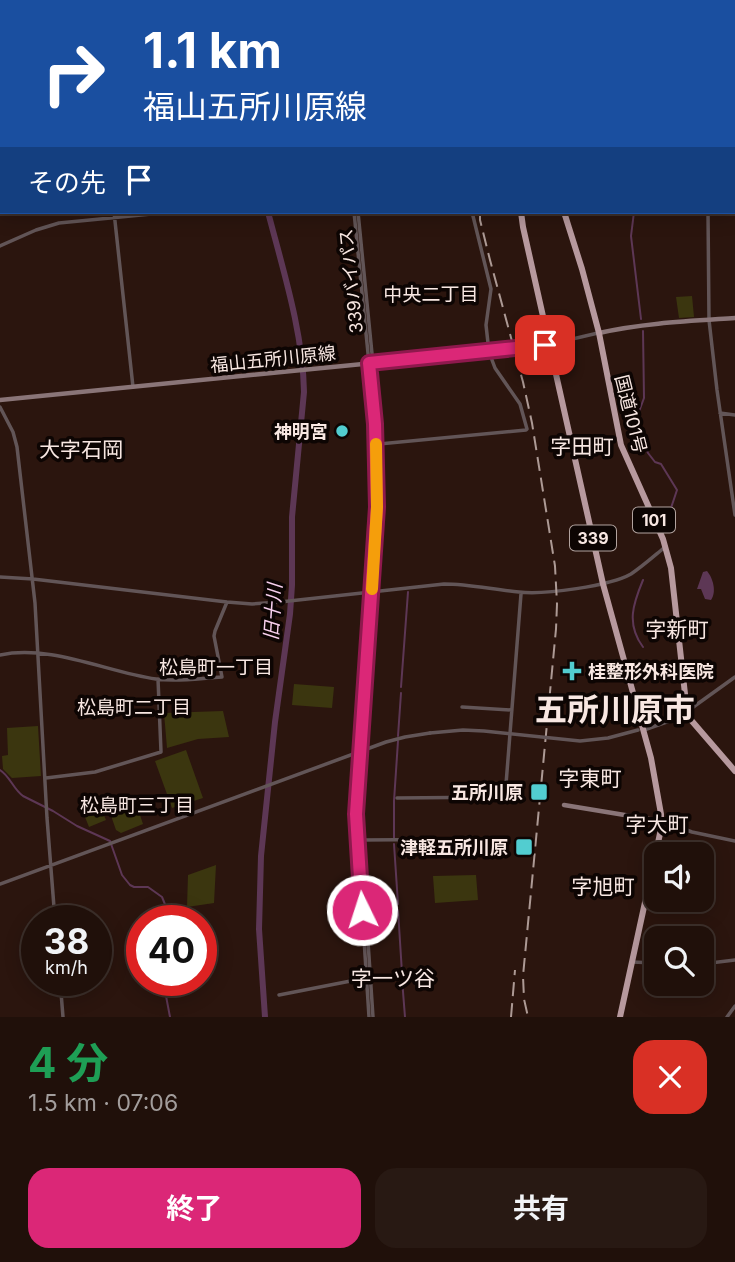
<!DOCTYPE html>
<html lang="ja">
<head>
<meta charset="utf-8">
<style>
	:root { --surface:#20100a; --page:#281913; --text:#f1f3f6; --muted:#a29d9c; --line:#3d302b; --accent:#db2777 }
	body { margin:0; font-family:Inter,"Noto Sans JP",sans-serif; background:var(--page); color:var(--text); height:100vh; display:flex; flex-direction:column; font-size:26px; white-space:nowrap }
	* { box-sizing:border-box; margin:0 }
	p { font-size:23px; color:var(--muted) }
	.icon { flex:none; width:38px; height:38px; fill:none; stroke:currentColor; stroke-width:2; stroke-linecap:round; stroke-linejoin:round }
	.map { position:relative; height:1017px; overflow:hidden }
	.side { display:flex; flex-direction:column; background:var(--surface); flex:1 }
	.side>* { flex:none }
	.banner { position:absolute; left:0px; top:0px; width:735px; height:214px; box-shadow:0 4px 18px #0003,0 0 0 2px var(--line); background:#1a4fa0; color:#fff; overflow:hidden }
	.buttons { position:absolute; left:644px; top:842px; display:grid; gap:14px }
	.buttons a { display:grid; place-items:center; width:70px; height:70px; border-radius:14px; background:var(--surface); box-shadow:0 4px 18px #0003,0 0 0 2px var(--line); font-size:35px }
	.speed { position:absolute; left:21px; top:905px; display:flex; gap:14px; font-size:35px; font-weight:700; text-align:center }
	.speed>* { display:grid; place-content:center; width:91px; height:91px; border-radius:50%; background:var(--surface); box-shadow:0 4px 18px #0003,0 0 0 2px var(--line); line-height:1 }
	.speed small { font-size:18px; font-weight:400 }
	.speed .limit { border:10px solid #d22; background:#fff; color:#111 }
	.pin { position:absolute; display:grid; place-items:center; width:60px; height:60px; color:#fff; margin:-30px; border-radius:14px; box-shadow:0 4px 10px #0006 }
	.me { position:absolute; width:77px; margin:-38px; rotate:356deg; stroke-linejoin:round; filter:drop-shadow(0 0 5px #0008) }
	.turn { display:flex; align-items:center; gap:24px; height:147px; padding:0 28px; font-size:32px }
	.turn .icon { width:91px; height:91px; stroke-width:2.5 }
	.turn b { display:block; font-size:49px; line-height:60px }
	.then { display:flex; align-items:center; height:66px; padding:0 28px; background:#0003; gap:14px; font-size:26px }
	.round { display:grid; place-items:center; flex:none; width:74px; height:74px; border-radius:21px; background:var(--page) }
	.summary { display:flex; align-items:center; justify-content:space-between; height:119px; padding:0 28px }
	h1 { font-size:42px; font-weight:700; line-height:52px; color:#1e9e55 }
	.cta { display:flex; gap:14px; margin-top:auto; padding:14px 28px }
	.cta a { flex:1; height:80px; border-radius:21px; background:var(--accent); color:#fff; font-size:28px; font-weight:700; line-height:80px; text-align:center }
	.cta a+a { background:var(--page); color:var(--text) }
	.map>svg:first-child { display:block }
</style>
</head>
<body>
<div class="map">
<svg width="735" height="1017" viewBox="0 0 735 1017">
	<rect width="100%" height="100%" fill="#2b150e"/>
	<!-- green -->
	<path fill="#3b360f" d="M692 296 694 317 679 318 676 297Z
		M294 684 334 687 332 708 292 705Z
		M223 711 229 737 198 739 167 748 164 713Z
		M38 726 41 776 12 778 3 769 2 756 8 755 7 728Z
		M186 750 203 798 172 808 155 761Z
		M97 800 106 820 89 827 81 807Z
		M135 800 143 824 121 833 116 830 109 810Z
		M216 865 214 903 187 907 188 875Z
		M476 875 478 900 435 903 433 876Z"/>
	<!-- water -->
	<path fill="#5d3755" d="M707 571C713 578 717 592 711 600L705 599 701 589H697L703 572Z"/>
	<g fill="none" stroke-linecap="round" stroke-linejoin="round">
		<!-- stream -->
		<path stroke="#5d3755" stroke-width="2" d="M0 45H2
			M634 212 631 236 641 319
			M634 425 644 398 643 331
			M635 430 639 432 648 453 655 462 661 464 677 490 669 514 662 528
			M643 647C626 624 633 604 643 580
			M401 687 408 592
			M398 736 401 693
			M0 770C10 776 13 789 23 796L53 811 77 826 110 841 122 875 130 885 134 887H148L162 897 169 914 167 920
			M394 838V801L398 741
			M394 844 398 904
			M398 910 402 973
			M402 979 405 1017
			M157 980 166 996 170 1017"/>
		<!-- canal -->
		<path stroke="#5d3755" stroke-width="3.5" d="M250 2 251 0"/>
		<!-- river -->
		<path stroke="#5d3755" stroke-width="6" d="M238 0V2
			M265 1017 259 929 261 856 275 722 290 614 292 585V517L304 392C303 332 283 270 268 212"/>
		<!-- tertiary -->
		<path stroke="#625557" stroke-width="3.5" d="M332 0V2
			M336 0 337 2
			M712 0V2
			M70 2 78 0
			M0 16H2
			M114 212 133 387
			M354 212 375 424 377 472 376 532 356 814 369 1017
			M358 212 376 394 381 472 380 532 361 801 364 881 373 1017
			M708 212 709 320 717 390 735 515
			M0 246 36 230 59 223 172 212
			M551 344 598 333
			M0 407 13 432 17 447 35 603 47 818 55 920
			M720 413 735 415
			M379 444 526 430 527 429 520 404 495 368 489 352 486 325 491 289 472 212
			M0 577 33 579 227 602 252 604 280 602 444 584C470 584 494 590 519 592 544 595 610 586 631 574 643 566 654 556 665 547
			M0 655C50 644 107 672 156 679 178 682 201 678 222 677L214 636 215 631 227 602
			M462 707 512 710
			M644 730 678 718 735 677
			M46 778 95 772 161 752 158 679
			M397 798 505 797 521 594
			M662 821 692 832 735 841
			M362 840 499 839
			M0 884 386 742 405 737 430 733
			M632 962 656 963
			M702 964 735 960
			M60 980 63 1017
			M279 995 366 978 406 976
			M727 1017 735 1006"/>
		<!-- secondary -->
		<path stroke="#8a7578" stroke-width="4.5" d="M599 333C643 323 690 321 735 318
			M0 400 514 349 549 344
			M564 805 661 821"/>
		<!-- trunk -->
		<path stroke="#b7999e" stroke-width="6" d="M499 0 500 2
			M603 2V0
			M521 212 523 227 603 584 651 758 661 814V829L620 1017
			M564 212 582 269 599 333 621 445 663 539 671 568 687 712 691 720 735 771"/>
		<!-- rail -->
		<path stroke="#ad9a95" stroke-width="2" stroke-dasharray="14 7" stroke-linecap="butt" d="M583 2 585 0
			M480 212V220L490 260 523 382 532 423 555 566 557 604 556 629 523 976 524 999 528 1017
			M511 1017 515 970"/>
		<!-- tertiary-bridge -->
		<path stroke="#625557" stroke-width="3.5" d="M430 733 463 730 484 731 580 741 608 738 638 730"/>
	</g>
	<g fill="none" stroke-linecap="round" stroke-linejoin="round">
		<!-- route casing -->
		<g stroke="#8e194d" stroke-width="18">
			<path id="route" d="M362 910 356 814 377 507 375 424 369 363 545 345"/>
		</g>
		<!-- route -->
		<use href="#route" stroke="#db2777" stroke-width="12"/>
		<!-- slow -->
		<path stroke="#f59e0b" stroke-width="12" d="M372 589 377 507 376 444"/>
	</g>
	<!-- markers -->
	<g fill="#52cdd0" stroke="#0d0503" stroke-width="2.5">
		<circle cx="342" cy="431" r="7"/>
		<path d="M568.5 660.5h7v7h7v7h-7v7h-7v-7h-7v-7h7z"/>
		<rect x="530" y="783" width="18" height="18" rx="3.5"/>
		<rect x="515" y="838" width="18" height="18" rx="3.5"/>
	</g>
	<g text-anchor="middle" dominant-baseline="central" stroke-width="7" stroke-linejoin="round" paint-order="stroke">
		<!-- shield labels -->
		<g fill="#0d0503" stroke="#b2a39f" stroke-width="2">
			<rect x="633" y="507.5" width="42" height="25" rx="5"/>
			<rect x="570" y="525.5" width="46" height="25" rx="5"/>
		</g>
		<g font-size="16" font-weight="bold" fill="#f8e7e2">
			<text x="654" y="520">101</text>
			<text x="593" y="538">339</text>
		</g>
		<!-- street labels -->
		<g font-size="18" fill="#f8e7e2" stroke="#0d0503">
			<text transform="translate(351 281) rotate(-96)">339バイパス</text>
			<text transform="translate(273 359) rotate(-6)">福山五所川原線</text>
			<text transform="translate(631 414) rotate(76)">国道101号</text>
		</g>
		<!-- poi labels -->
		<g font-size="18" font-weight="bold" fill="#f8e7e2" stroke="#0d0503" text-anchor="end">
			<text x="328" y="431">神明宮</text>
			<text x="588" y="671" text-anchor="start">桂整形外科医院</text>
			<text x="523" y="792">五所川原</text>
			<text x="508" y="847">津軽五所川原</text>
		</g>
		<!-- neighbourhood labels -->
		<g font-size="19" fill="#f8e7e2" stroke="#0d0503">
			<text x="431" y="294">中央二丁目</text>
			<text x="216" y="667">松島町一丁目</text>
			<text x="134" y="707">松島町二丁目</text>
			<text x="137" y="805">松島町三丁目</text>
		</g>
		<!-- water labels -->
		<g font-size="19" font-style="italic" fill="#f9d1ef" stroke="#0d0503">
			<text transform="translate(273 612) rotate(-86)">旧十川</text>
		</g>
		<!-- quarter labels -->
		<g font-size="21" fill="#f8e7e2" stroke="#0d0503">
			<text x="582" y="446">字田町</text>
			<text x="81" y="449">大字石岡</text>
			<text x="677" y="629">字新町</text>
			<text x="590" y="778">字東町</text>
			<text x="657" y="824">字大町</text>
			<text x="603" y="886">字旭町</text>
			<text x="393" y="978">字一ツ谷</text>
		</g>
		<!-- town labels -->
		<g font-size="32" font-weight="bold" fill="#f8e7e2" stroke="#0d0503">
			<text x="615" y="709">五所川原市</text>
		</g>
	</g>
</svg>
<div class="buttons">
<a><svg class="icon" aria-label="sound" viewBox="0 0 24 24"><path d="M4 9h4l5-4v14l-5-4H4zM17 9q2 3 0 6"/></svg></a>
<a><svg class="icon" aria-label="search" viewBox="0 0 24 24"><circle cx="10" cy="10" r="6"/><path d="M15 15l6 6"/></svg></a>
</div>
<div class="speed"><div>38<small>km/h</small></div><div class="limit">40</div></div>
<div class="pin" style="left:545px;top:345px;background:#d93025"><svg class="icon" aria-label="arrive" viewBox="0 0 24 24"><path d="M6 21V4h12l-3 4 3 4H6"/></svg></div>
<svg class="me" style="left:362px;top:910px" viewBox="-20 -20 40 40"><circle r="17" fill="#db2777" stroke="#fff" stroke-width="3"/><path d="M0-11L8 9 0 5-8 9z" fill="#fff"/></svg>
<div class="banner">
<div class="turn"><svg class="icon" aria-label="right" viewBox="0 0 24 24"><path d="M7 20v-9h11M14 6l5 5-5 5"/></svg><div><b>1.1 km</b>福山五所川原線</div></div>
<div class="then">その先<svg class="icon" aria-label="arrive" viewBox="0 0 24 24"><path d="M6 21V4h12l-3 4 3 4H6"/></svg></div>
</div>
</div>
<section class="side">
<div class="summary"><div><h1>4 分</h1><p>1.5 km · 07:06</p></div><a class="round" style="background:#d93025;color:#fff"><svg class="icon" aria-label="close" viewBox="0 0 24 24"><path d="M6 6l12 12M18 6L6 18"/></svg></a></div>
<div class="cta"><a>終了</a><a>共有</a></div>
</section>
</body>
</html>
